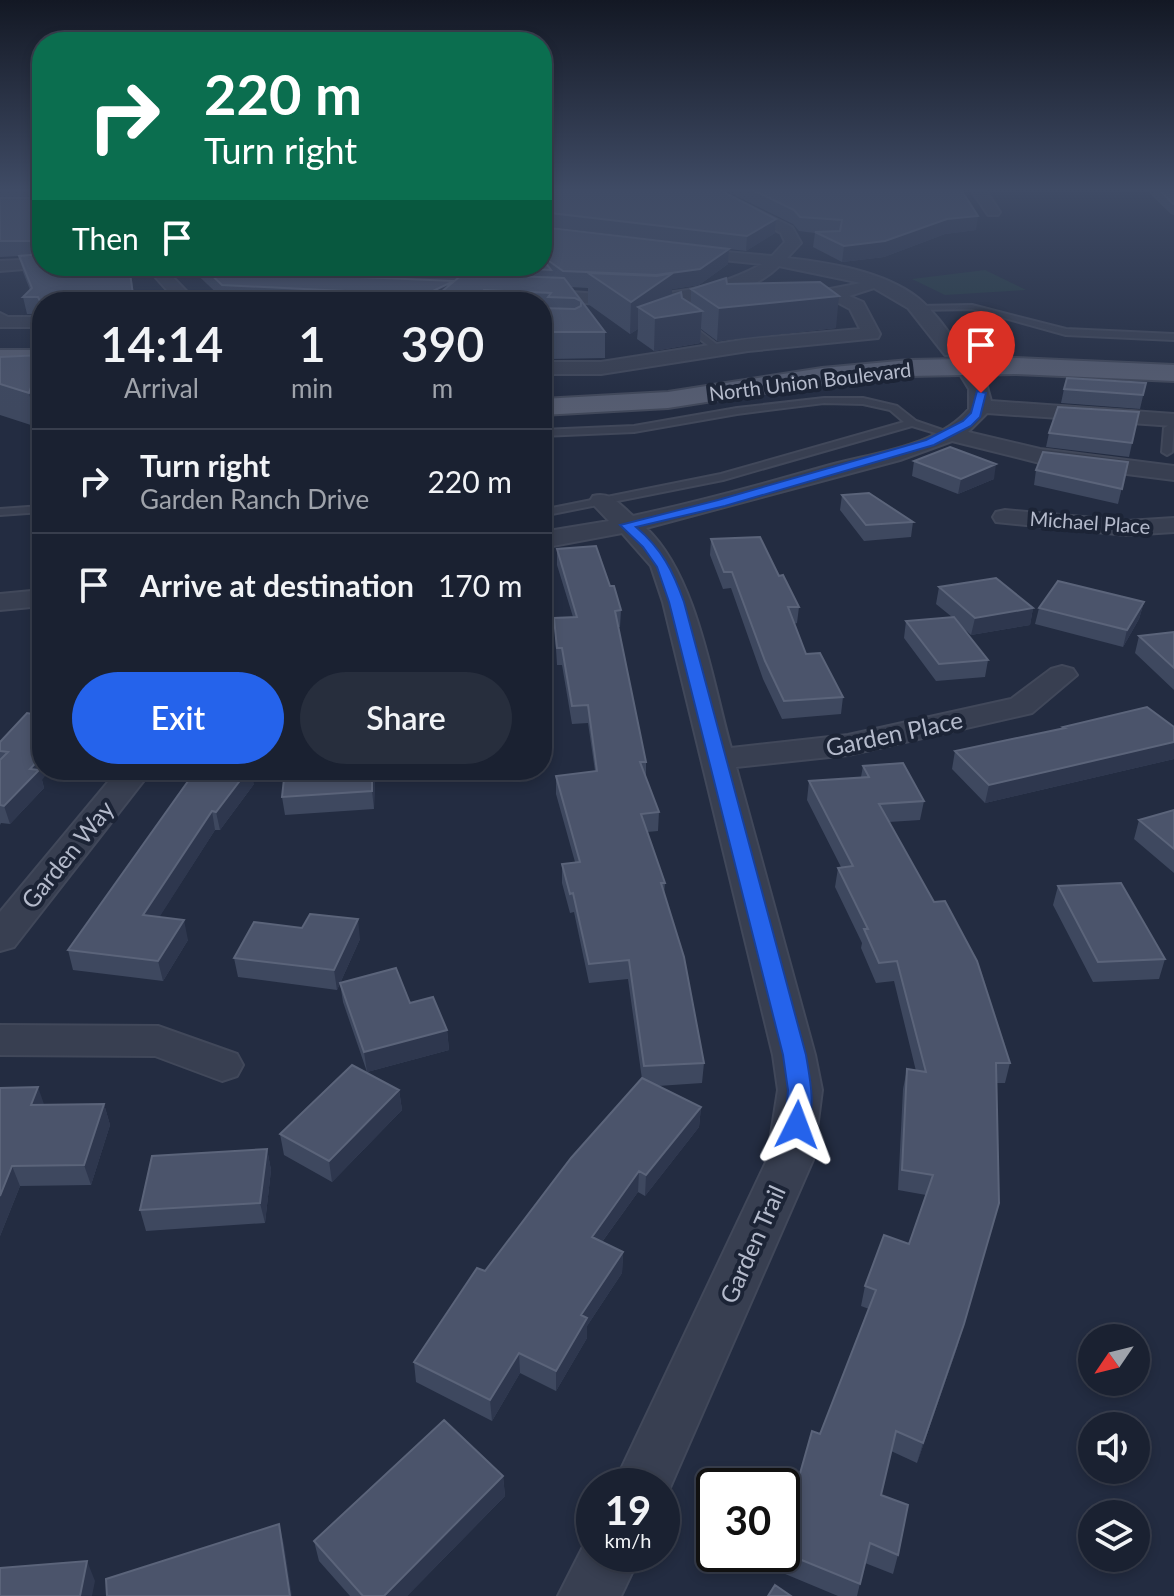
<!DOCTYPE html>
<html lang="en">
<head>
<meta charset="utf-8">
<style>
	:root { --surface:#1a2131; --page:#272e3d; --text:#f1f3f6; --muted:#9fa3ab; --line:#383e4d; --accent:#2563eb }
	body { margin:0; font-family:Lato,sans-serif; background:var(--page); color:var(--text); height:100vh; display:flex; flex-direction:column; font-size:30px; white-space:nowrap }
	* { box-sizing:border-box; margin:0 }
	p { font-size:26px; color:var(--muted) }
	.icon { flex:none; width:44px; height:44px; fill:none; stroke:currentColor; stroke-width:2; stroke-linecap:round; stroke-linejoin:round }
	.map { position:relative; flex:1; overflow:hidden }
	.side { position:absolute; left:32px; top:292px; width:520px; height:488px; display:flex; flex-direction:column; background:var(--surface); border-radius:32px; box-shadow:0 4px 12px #0003,0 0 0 2px var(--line) }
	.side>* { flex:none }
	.banner { position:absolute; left:32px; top:32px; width:520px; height:244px; border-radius:32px; box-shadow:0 4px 12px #0003,0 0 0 2px var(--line); background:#0b6e4f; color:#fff; overflow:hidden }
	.needle { width:52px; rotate:235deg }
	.controls { position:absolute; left:1078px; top:1324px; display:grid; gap:16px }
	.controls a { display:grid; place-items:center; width:72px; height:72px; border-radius:50%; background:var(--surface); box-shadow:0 4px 12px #0003,0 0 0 2px var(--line); font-size:40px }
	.speed { position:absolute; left:576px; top:1468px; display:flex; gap:16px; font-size:40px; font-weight:700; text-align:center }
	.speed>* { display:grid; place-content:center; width:104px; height:104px; border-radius:50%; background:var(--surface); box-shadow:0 4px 12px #0003,0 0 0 2px var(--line); line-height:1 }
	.speed small { font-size:20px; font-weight:400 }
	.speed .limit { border:4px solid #111; border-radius:12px; background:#fff; color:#111 }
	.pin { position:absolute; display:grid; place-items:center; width:68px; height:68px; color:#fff; margin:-82px -34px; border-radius:50% 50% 50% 0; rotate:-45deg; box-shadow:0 0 8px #0007 }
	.pin .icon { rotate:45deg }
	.me { position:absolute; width:88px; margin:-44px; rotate:3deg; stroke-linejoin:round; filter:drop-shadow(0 0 6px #0008) }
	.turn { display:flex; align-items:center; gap:28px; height:168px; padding:0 40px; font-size:36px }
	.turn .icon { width:104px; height:104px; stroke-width:2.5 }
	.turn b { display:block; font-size:56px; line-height:68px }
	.then { display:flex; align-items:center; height:76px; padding:0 40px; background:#0003; gap:16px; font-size:30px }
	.eta { display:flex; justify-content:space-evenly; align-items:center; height:136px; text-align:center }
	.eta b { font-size:48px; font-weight:600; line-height:56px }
	.primary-button { display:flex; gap:16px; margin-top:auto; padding:16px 40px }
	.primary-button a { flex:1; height:92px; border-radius:48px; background:var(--accent); color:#fff; font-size:32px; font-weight:600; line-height:92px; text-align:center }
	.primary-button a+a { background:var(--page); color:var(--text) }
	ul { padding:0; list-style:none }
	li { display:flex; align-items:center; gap:24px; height:104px; padding:0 40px; border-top:2px solid var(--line) }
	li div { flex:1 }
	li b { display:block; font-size:30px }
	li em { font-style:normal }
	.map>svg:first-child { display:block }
</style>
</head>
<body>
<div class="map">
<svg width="1174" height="1596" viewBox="0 0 1174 1596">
	<rect width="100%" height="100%" fill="#232c41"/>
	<!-- green -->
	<path fill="#253b42" d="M985 270 1026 290 945 295 912 279Z"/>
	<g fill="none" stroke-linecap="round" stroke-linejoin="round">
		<!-- service casing -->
		<g stroke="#41485a" stroke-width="4">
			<path id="service" d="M972 305 1066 329 1174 334V340L1066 335 972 309 919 310 915 308 919 306Z
				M683 323H689L723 349 716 351 683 327Z
				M824 398H863L897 406 916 421 954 434 949 437 912 426 723 480 542 516V510L721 474 904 422 890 410 863 404 824 403 737 414 634 432 542 436V430L634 426 737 408Z
				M1169 425 1174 426 1172 452 1167 455 1162 452 1164 428Z
				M42 506V512L0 515V509Z"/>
		</g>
		<!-- minor casing -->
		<g stroke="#41485a" stroke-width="4">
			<path id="minor" d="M695 188H713L792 227 801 243 787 258C830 263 883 271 918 298 935 312 949 333 962 351L959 355H945L908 308 874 288 849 296 863 302 880 334 878 338 748 351 601 374H542V362H601L748 339 860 329 850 309 822 294 825 290 861 283 779 266C726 319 599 304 531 299L522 294 531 289C612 295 689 305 762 264L684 256 678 254V248L772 256 785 242 781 233Z
				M970 188H984L1000 212 998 215H988Z
				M42 259V266L48 267 0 271V261Z
				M158 266 164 268 189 294 192 298 189 302H171L174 298 150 271Z
				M0 313 8 317H42V327H0Z
				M965 360 972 362 986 383 991 401 1174 414V426L987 413 968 432 1040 449 1174 466V480L1040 463 952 441 900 460 646 528C697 576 712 681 731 748L848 735 1011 699 1051 669 1062 666 1073 669 1077 675 1032 713 848 755 736 767 815 1055 822 1090 813 1160 662 1506V1486H613L767 1160 778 1090 773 1055 663 602 651 566 622 533 542 548V532L609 521 590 501 593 496C611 491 620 505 633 516 697 502 760 485 823 467 870 453 936 448 969 409V389L955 366Z
				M1005 510 1127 521 1174 518V532L1127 535 996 522 993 517 996 512Z
				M42 590V606L0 610V594Z
				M118 770H152L14 947 0 951V912Z
				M0 1025 158 1026 237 1054 243 1065 237 1076 222 1081 155 1056 0 1055Z
				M594 1531V1554H641L621 1596H558L590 1533Z"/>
		</g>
		<!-- primary casing -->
		<g stroke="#41485a" stroke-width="4">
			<path id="primary" d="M0 350H42V364H0Z
				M1016 358 1174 365V381L1016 374 909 376 822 384 668 408 542 415V399L668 392 822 368 909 360Z"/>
		</g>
		<!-- service -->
		<use href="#service" fill="#383f51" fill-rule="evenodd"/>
		<!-- minor -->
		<use href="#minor" fill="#383f51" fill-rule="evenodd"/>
		<!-- primary -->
		<use href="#primary" fill="#565d71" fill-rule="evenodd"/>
	</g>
	<!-- wall -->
	<path fill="#3e485f" d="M0 188H42V266H130L135 302H42V314H27L23 297 30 290 23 272 20 256 0 257Z
		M542 188 776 219 775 233 746 251 729 249 728 264 699 285 672 289V295L682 298 691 303V289L727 284 836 328 717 341 701 329 700 343 654 351 637 339 638 329 630 334 588 304V288L570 287 605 332V358L551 359 542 358V302L225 301 188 266H282L288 269 337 276 286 266H542V227L717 247 542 226Z
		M720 188H960L976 230 945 234 884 257 842 262 813 247 815 233 799 231 793 224Z
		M1118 188H1174V215L1171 214 1146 190 1120 191Z
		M42 355 37 427 0 415V357Z
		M1146 383 1140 409 1061 403 1064 389Z
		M1139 412 1129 457 1046 447 1049 433Z
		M914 461 994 479 958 494 912 476Z
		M1128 462 1118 504 1034 485 1036 470Z
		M842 495 913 522 911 537 864 541 840 510Z
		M711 539 779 576 799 607 797 623 794 624 806 654 843 697 841 714 782 719 763 679 731 588 723 589 710 555Z
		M557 549 610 586 621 610 620 627H618L646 762V777L659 812 658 831 647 832 665 883 664 894 704 1063 702 1083 658 1086 701 1107 699 1127 645 1196 638 1192 602 1242 623 1252 622 1273 587 1326V1338L556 1391 520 1373 492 1421 416 1382 414 1362 485 1271 642 1079 628 979 589 983 574 912 570 913 562 883V864L575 862 556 794V776L595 771 588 723 572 724 562 665H557L554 618 573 617 557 565Z
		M939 587 1033 608 1030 625 971 635 960 625 988 660 985 677 936 681 904 638 906 621 952 617 936 604Z
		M1144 602 1139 619 1123 647 1035 624 1039 608Z
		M1174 632V690L1135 653 1139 636Z
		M1063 727H1174V759L985 803 952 769 955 751 1063 729Z
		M0 742 42 780 44 788 10 824 1 823 0 825Z
		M863 766 924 801 920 820 889 822 1010 1063 1005 1083H997L958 1345 917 1463 891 1451 881 1495 898 1555 893 1574 865 1563 857 1596H838L778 1571 779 1554H782V1537L820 1434 869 1309 861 1306 865 1286 909 1244 926 1195 898 1190 903 1089 907 1069 916 1071 894 981 876 983 861 948 862 943 835 887 838 868 841 867 807 800 809 781 861 777Z
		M196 770 254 784 220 830H215L159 917 188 940 163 981 73 970 68 950Z
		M285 770H375L374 809 285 815 282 797Z
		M383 770H408L404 775Z
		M1174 810V873L1134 839 1139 820Z
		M1058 886 1165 959 1159 979 1093 982 1053 905Z
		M360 939 337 990 238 977 234 958Z
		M340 983 410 1003 447 1030 449 1050 367 1072 343 1002Z
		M0 1088 45 1105 104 1104 110 1125 91 1185 20 1186 0 1236Z
		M399 1090 402 1110 332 1182 284 1155 280 1134Z
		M267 1149 271 1170 265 1223 146 1231 140 1210Z
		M503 1476 505 1496 407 1596H350L319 1561 314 1541Z"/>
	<!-- shaded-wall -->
	<path fill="#2e374e" d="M978 216 976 230 945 234 884 257 842 262 844 246 947 219Z
		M776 219 775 233 746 251 747 236Z
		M729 249 728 264 699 285 672 289V304L638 307V329L630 334 631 302 656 285V275Z
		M454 281 446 302H410Z
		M484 290V302H475Z
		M839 296 836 328 717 341 719 308Z
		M702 311 700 343 654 351 655 318Z
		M42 358V412L37 427 29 393Z
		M996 464 994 479 958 494 961 479Z
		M1144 602 1139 619 1123 647 1127 630Z
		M1033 608 1030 625 971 635 975 618Z
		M1174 742V759L985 803 989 785Z
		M42 756V770H50L42 780 44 788 10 824 4 806 30 769Z
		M248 770H251L254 784 220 830 216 812Z
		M372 770H375L374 809 372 791Z
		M212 811 215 830 148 935 143 915Z
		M358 919 360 939 337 990 334 970Z
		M184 920 188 940 163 981 158 961Z
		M447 1030 449 1050 367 1072 364 1052Z
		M38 1087 45 1107 31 1105Z
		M399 1090 402 1110 332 1182 329 1161Z
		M104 1104 110 1125 91 1185 84 1165Z
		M701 1107 699 1127 645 1196 646 1175Z
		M267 1149 271 1170 265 1223 260 1203Z
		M12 1166 20 1186 0 1236V1196Z
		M639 1171 638 1192 591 1257 592 1237Z
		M993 1223 958 1345 917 1463 923 1443Z
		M623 1252 622 1273 587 1326V1338L556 1391V1371L581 1315Z
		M519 1353 520 1373 492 1421 490 1400Z
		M503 1476 505 1496 407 1596H384Z
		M279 1524 284 1544 292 1596H290Z
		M87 1561 95 1581 92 1596H80Z"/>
	<!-- building -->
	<path fill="#4b546b" stroke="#5b647a" stroke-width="2" d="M42 188V246L38 241H0V198H39Z
		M542 188H716L776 219 747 236 542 212Z
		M749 188H960L978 216 947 219 885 241 844 246 815 232 840 231 842 220 800 217 794 210Z
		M1157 188H1174V204H1173Z
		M542 227 729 249 700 269 656 275 563 271 542 256Z
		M42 254V266H129L134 302 41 303 38 297H23L32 288 19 256Z
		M542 258 551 270 462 266H542Z
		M202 266H282L288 269 335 276 454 281 410 302H375L384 293 222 285Z
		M588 273 657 276 673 273 631 302Z
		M463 274 564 278 605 332H550L542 331V308L575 309 581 306V301L575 298 548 297 551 293 484 290 475 302H429Z
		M726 278 727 284 820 282 839 296 719 308 691 289Z
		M681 292 682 298 702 311 655 318 638 307Z
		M42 355 29 393 0 384V357Z
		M1067 378 1146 383 1143 395 1064 389Z
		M1058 407 1139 412 1132 443 1049 433Z
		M950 447 996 464 961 479 914 461Z
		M1043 452 1128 462 1122 489 1036 470Z
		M869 493 913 522 866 525 842 495Z
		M760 537 779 576 783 575 799 607H788L806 654 820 653 843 697 784 701 765 661 732 572H724L711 539Z
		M596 546 610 586H614L621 610 615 611 646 762H640L659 812 641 814 665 883H661L684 957 704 1063 644 1066 629 960 589 964 573 893 570 894 562 864 580 862 556 776 597 771 588 705 572 706 562 648H557L554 618 577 617 557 549Z
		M996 578 1033 608 975 618 939 587Z
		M1058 581 1144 602 1127 630 1039 608Z
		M954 617 988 660 939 664 906 621Z
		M1174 632V668L1139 636Z
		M42 698V756L30 769 39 770 4 806 0 805V760L8 752 0 751V742L27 713 32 714Z
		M1147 707 1174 727V742L989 785 955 751 1065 728 1063 727Z
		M903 763 924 801 879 804 934 902 945 901 977 961 1010 1063H996L999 1203 964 1324 923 1443 896 1431 881 1495 908 1505 898 1555 870 1543 860 1584 782 1552V1537L812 1431 820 1434 876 1290 865 1286 884 1235 909 1244 933 1175 902 1170 907 1069 926 1072 897 961 879 963 864 929H868L838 868 853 866 809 781 869 777 863 766Z
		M196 770H248L216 812 212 811 143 915 184 920 158 961 68 950Z
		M285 770H372V791L282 797Z
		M1174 810V849L1139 820Z
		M1121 883 1165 959 1098 962 1058 886Z
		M310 914 358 919 334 970 234 958 254 922 302 928Z
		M396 968 410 1003 433 997 447 1030 364 1052 340 983Z
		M352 1065 399 1090 329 1161 280 1134Z
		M642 1078 701 1107 646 1175 639 1171 592 1237 623 1252 581 1315 587 1318 556 1371 519 1353 490 1400 414 1362 477 1268 485 1271 571 1158Z
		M38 1087 31 1105 104 1104 84 1165 12 1166 0 1196V1088Z
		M267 1149 260 1203 140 1210 152 1156Z
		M444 1420 503 1476 384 1596H363L314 1541Z
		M279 1524 290 1596H107L106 1579Z
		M87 1561 80 1596H0V1568Z
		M775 1585 791 1596H768Z"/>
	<!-- sky -->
	<linearGradient id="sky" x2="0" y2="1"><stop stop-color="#131824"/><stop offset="0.46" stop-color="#3f4b65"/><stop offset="1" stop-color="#3f4b65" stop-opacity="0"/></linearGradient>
	<rect width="1174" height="412" fill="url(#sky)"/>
	<!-- route -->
	<path fill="#2563eb" stroke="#184099" stroke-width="2" d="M977 391 986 393 980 417 971 426 934 445 725 506 636 527C662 549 673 571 684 602L806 1055C810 1079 817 1110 805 1132L797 1135 788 1132 785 1125 788 1090 783 1055 669 602 657 567 643 547 620 525 718 500 926 440 963 421 971 413Z"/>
	<g text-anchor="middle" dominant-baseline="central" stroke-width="8" stroke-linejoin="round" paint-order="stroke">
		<!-- far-street labels -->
		<g font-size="20" fill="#b4bacb" stroke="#1c2436">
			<text transform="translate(810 381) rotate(-7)">North Union Boulevard</text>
			<text transform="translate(1090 522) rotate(4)">Michael Place</text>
		</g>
		<!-- street labels -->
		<g font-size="24" fill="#b4bacb" stroke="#1c2436">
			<text transform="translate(894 733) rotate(-12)">Garden Place</text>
			<text transform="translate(67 854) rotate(-51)">Garden Way</text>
			<text transform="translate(752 1244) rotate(-66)">Garden Trail</text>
		</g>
	</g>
</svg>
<div class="controls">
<a><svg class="needle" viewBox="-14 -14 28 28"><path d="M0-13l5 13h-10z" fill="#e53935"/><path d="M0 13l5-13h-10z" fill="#9fa3ab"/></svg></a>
<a><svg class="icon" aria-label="sound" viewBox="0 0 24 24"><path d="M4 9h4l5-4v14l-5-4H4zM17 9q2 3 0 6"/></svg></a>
<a><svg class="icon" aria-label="layers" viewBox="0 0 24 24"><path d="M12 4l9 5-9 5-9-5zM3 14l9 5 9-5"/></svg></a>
</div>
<div class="speed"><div>19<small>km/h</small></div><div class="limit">30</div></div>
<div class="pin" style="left:981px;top:393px;background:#d93025"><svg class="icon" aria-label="arrive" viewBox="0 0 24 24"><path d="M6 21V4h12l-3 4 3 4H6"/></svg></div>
<svg class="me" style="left:797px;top:1125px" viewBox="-20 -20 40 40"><path d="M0-17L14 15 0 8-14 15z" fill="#2563eb" stroke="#fff" stroke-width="4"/></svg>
<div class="banner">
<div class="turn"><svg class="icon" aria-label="right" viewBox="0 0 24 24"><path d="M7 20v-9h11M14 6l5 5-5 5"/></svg><div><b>220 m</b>Turn right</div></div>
<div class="then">Then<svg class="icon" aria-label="arrive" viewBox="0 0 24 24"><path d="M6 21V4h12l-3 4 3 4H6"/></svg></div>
</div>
<section class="side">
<div class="eta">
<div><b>14:14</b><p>Arrival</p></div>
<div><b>1</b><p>min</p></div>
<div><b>390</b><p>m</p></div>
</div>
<ul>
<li><svg class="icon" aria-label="right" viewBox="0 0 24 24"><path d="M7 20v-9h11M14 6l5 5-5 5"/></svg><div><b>Turn right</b><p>Garden Ranch Drive</p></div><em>220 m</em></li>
<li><svg class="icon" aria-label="arrive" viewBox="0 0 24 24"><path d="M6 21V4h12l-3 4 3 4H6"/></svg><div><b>Arrive at destination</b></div><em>170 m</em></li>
</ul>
<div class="primary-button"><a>Exit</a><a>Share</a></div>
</section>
</div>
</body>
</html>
